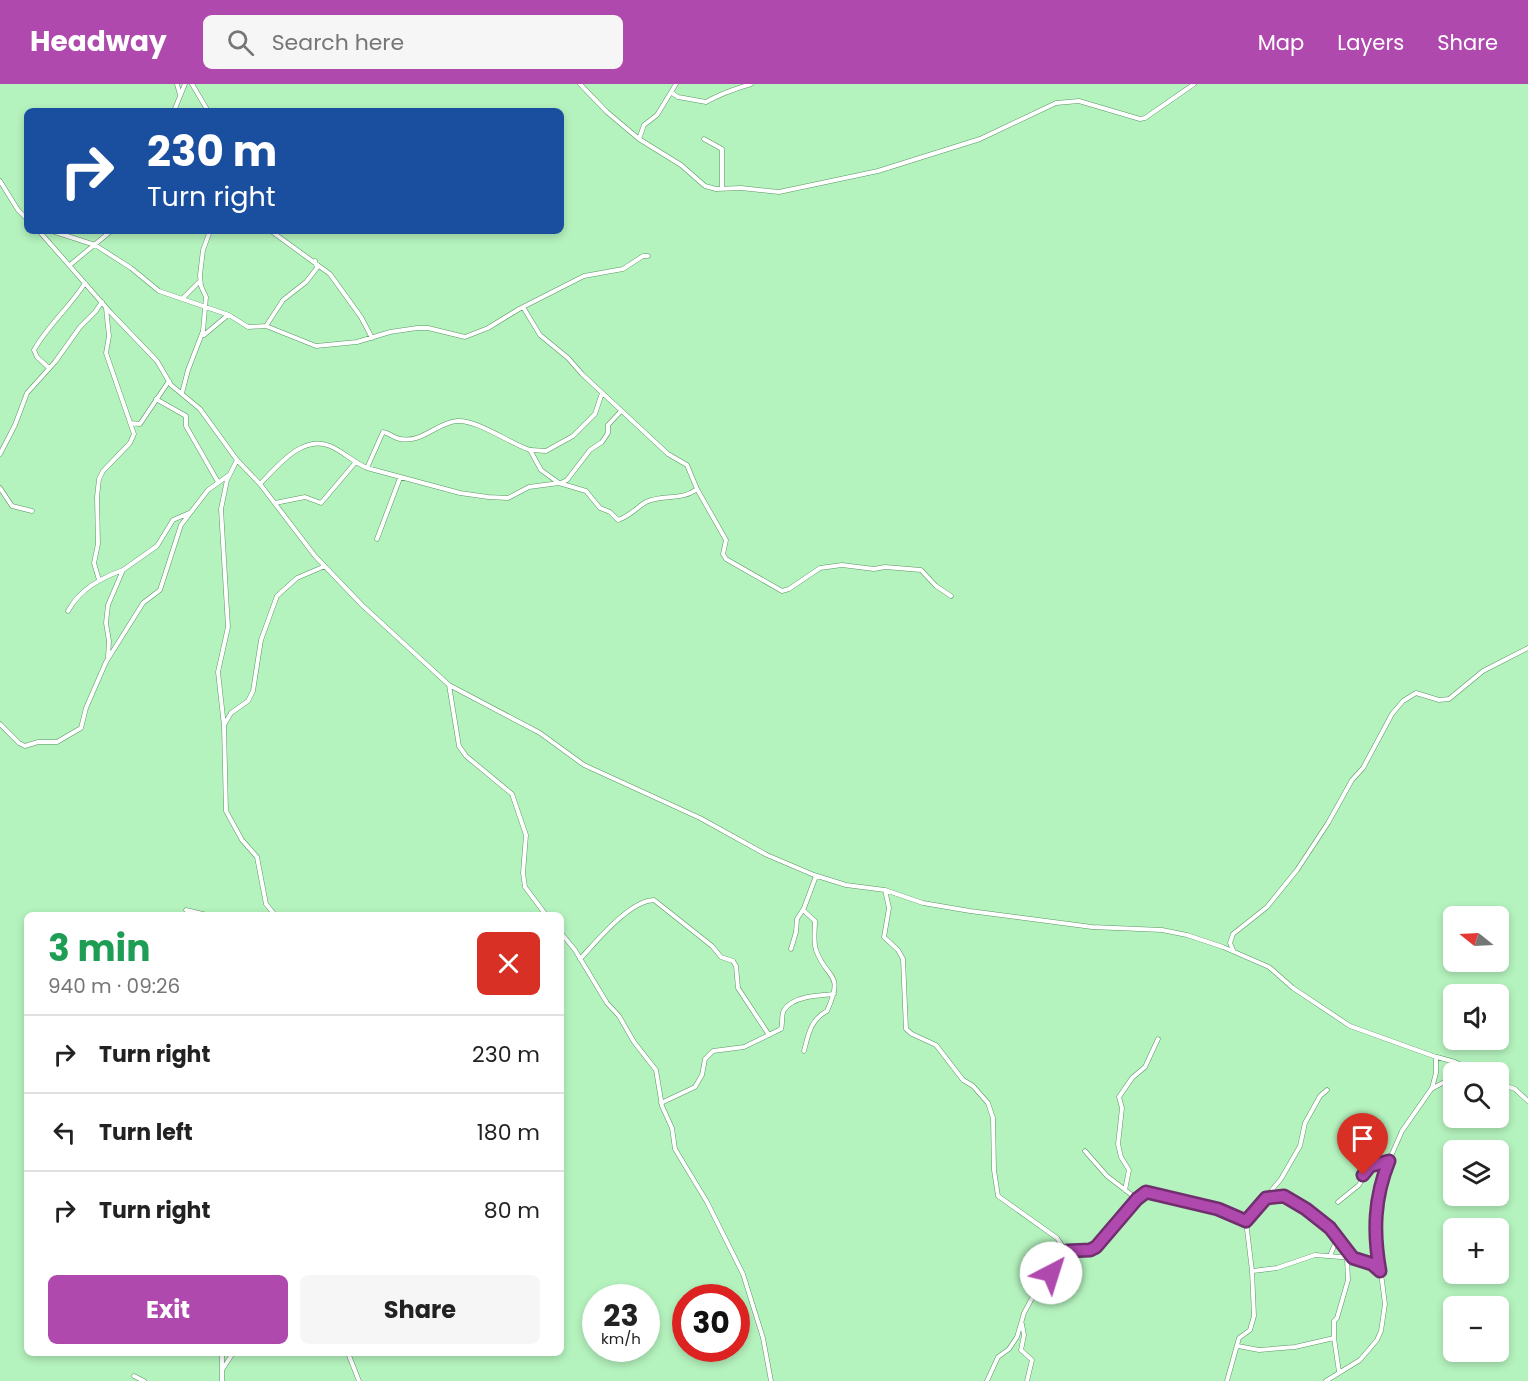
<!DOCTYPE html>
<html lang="en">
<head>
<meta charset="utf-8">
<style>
	:root { --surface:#fff; --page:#f6f6f6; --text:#222; --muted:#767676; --line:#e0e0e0; --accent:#af49ad }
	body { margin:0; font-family:Poppins,sans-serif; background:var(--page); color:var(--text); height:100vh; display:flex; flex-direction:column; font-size:22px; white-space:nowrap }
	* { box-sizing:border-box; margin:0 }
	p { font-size:20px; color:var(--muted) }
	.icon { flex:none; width:33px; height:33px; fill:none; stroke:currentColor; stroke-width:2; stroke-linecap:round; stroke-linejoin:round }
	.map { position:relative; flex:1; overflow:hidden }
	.sheet { position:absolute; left:24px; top:828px; width:540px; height:444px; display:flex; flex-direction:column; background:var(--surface); border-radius:9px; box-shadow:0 3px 9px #0003 }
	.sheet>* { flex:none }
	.top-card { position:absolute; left:24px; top:24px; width:540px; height:126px; border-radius:9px; box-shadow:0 3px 9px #0003; background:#1a4fa0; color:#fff; overflow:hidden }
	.needle { width:39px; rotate:288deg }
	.controls { position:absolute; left:1443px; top:822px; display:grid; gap:12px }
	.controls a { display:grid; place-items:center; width:66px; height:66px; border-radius:9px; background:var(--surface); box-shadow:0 3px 9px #0003; font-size:30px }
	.speed { position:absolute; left:582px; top:1200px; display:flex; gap:12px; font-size:30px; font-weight:700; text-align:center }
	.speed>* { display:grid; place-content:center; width:78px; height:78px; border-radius:50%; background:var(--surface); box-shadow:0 3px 9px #0003; line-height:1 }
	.speed small { font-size:15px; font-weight:400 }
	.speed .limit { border:9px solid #d22; background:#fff; color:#111 }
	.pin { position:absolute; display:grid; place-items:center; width:51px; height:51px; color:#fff; margin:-62px -26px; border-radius:50% 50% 50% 0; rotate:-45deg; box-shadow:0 0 6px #0007 }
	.pin .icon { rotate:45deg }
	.me { position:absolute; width:66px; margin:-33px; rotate:40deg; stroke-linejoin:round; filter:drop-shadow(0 0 4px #0008) }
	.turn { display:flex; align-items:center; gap:21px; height:126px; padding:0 24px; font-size:27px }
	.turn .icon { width:78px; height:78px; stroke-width:2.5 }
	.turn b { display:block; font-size:42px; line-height:51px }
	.round { display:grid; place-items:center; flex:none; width:63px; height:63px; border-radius:9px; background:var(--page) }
	.summary { display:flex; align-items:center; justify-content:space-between; height:102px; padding:0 24px }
	h1 { font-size:36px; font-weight:700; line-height:45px; color:#1e9e55 }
	.button { display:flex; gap:12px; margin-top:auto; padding:12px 24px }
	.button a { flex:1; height:69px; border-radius:9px; background:var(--accent); color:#fff; font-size:24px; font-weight:700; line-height:69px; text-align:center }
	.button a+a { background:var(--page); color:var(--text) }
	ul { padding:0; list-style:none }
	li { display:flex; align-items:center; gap:18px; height:78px; padding:0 24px; border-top:2px solid var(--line) }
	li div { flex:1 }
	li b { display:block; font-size:22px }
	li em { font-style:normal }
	header { display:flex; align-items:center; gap:36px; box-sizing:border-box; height:84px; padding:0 30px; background:var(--accent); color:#fff }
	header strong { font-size:28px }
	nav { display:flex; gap:33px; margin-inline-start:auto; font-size:21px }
	.search { width:420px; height:54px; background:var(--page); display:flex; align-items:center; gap:15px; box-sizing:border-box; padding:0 21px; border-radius:9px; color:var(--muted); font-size:22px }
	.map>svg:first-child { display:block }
</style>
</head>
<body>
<header>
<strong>Headway</strong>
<div class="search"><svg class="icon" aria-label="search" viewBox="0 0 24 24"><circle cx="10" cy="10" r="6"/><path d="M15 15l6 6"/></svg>Search here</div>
<nav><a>Map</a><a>Layers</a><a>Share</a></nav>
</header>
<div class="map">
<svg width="1528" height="1297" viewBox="0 0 1528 1297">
	<rect width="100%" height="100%" fill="#b5f3be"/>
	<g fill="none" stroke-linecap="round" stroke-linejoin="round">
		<!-- minor casing -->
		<g stroke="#5a9564" stroke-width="5">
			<path id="minor" d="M177 0 180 11
				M192 0 208 27
				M580 0 607 28 639 55 681 81 705 102 716 105 741 104 779 108 878 87 980 55 1056 19 1079 17 1140 35 1145 34 1194 0
				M672 9 678 13 706 18C720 10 734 5 751 0
				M174 27 185 0
				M639 55 644 41 657 31 676 0
				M704 55 722 65V104
				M0 97 18 126 27 135
				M39 147 111 229 157 277 171 301 200 325 237 376 260 400 315 472 362 521 449 601 459 662 466 672 512 710 526 751 523 789 525 803 546 831
				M52 147 95 161 131 184 159 207 229 231 248 243 266 242 316 262 357 258 390 248 417 244H428L465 253 488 244 519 225 584 192 623 185 643 172H648
				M271 147 330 190 361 233 372 254
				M70 181 111 147
				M183 214 199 198
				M523 223 540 251 568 274 582 290 668 370 687 381 697 405 726 456 723 470 726 475 782 507 789 505 820 484 842 481 874 485 885 483 921 486 936 502 951 512
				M266 242 283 216 306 198 317 184 315 177
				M204 251 228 231
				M49 284 37 273 34 266C48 241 70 223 85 199
				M182 309 188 286 203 247 206 213 201 202 200 191 203 166 210 147
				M156 315 186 332V342L218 398
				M131 339 140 340 169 297
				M531 366 546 367 573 352 595 330 602 309
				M0 370 15 341 27 309 55 278 80 243 95 228 102 218
				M237 376 227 396 221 425 228 543 218 588 224 642 226 727 242 756 257 773 266 820 275 831
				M367 384 383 348C389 349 394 354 400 355 423 359 436 339 457 337 476 335 511 360 530 366L541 386 559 399
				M561 399 567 396 590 366 602 358 608 349V341L621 327
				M260 400C277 383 302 350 330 362 344 368 353 378 367 384L460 409 488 413 508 414 529 403 559 399 586 407 600 424 610 428 618 436C630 432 636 424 646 418 662 410 682 417 697 405
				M0 404 12 422 32 427
				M275 419 305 413 321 419 355 379
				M377 455 400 394
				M99 496 94 479 98 460 97 413 99 395 103 387 130 359 134 350 106 269 109 252 106 224
				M68 527C80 505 101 494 123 486
				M108 573 109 557 106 539 108 521 123 486 157 462 173 436 189 429
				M449 601 540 649 584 681 700 734 767 771 814 791 846 801 885 806 923 819 970 827 1092 843 1162 846 1187 851 1223 863 1269 883 1293 904 1350 942 1436 973V989L1432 1004 1402 1047 1381 1095 1377 1113 1376 1151 1385 1220 1381 1247 1377 1256 1360 1276 1326 1297
				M0 640 19 659 25 662 38 658H57L81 644 86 624 106 578 143 519 160 506 181 441 208 406 229 391
				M224 641 231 629 248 617 253 607 261 556 277 512 297 494 325 482
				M885 806 889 824 884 853 898 866 903 875 906 945 912 950 936 961 963 996 973 1002 988 1019 993 1034 994 1086 998 1112 1057 1154 1067 1169 1064 1177 1048 1192 1031 1216 1024 1229 1017 1253 1009 1265 998 1273 987 1297
				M186 826 207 831
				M803 826 815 837C815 847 813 856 816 866 827 897 845 887 827 927 811 935 808 951 804 967
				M561 849 575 866 607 919 619 932 634 958 656 986 662 1022 672 1044 675 1065 707 1118 743 1190 763 1254 771 1297
				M791 865 796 848 797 835 804 824 816 792
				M1233 866 1230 859 1233 850 1267 823 1297 786 1328 739 1352 696 1363 684 1392 630 1403 617 1416 609 1439 616 1449 615 1483 587 1528 564
				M580 875C597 857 629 817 654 816L712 862 721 873 733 877 736 882 738 904 769 951
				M1437 973 1455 978 1475 988
				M1498 999 1515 1005 1528 1017
				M1433 1004 1454 993
				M661 1019 695 1003 702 991 705 975 713 967 744 963 781 945C783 939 781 931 784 926 793 912 820 911 834 910
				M1085 1067 1107 1092 1137 1115
				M1125 1106 1129 1086 1121 1073 1118 1060 1122 1024 1119 1013 1132 994 1145 983 1158 955
				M1266 1114C1273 1113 1279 1111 1286 1113 1302 1118 1347 1158 1353 1174
				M1338 1118 1359 1101 1370 1082 1388 1078
				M1067 1167 1090 1166 1096 1163 1144 1108 1207 1122 1246 1137
				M1330 1172 1337 1155
				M1253 1187 1277 1184 1315 1171 1353 1174 1372 1180 1380 1186
				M1022 1240 1024 1251 1021 1266 1032 1276 1027 1297
				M1238 1262 1259 1266 1295 1263 1334 1254
				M348 1269 359 1297
				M222 1286 233 1269
				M1339 1288 1334 1254V1237L1337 1234 1348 1196 1347 1174
				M134 1292 144 1297
				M222 1297V1269
				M1227 1297 1239 1254 1250 1246 1254 1232 1252 1187 1246 1137 1281 1095 1300 1062 1305 1039 1320 1012 1327 1006"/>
		</g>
		<!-- minor -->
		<use href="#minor" stroke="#fff" stroke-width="4"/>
	</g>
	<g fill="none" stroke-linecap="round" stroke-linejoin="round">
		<!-- route casing -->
		<g stroke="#722f70" stroke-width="15">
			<path id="route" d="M1051 1189 1064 1177 1067 1167 1090 1166 1096 1163 1137 1115 1146 1108 1218 1125 1246 1137 1266 1114 1284 1112 1306 1125 1330 1144 1353 1174 1372 1180 1380 1187C1373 1148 1374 1114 1389 1077L1370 1082 1363 1091"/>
		</g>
		<!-- route -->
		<use href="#route" stroke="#af49ad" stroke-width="10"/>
	</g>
</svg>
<div class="controls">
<a><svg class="needle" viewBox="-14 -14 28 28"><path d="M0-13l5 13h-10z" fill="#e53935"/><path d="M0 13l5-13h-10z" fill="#767676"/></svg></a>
<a><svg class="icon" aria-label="sound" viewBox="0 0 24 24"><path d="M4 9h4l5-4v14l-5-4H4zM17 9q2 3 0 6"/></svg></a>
<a><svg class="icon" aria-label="search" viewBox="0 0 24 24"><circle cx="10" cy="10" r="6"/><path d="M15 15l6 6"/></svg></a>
<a><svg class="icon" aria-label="layers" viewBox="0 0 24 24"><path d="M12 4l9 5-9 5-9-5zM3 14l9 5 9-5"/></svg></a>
<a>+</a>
<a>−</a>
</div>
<div class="speed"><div>23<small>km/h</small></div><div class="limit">30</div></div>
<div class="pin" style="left:1363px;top:1091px;background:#d93025"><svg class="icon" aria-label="arrive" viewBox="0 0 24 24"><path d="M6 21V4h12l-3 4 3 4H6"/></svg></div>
<svg class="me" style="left:1051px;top:1189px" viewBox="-20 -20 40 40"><circle r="19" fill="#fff"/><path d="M0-13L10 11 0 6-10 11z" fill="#af49ad"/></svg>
<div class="top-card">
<div class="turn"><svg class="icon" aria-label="right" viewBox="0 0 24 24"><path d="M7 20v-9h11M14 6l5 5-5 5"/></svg><div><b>230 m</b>Turn right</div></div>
</div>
<section class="sheet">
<div class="summary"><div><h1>3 min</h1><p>940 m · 09:26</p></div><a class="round" style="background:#d93025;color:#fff"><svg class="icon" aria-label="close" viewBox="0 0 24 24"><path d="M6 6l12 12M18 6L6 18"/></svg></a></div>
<ul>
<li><svg class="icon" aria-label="right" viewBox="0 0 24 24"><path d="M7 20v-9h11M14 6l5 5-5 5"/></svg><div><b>Turn right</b></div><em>230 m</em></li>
<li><svg class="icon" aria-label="left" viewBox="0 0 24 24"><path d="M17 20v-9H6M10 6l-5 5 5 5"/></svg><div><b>Turn left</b></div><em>180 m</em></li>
<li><svg class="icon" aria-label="right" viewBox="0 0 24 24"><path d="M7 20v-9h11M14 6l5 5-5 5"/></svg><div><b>Turn right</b></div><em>80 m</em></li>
</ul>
<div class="button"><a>Exit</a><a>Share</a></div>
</section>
</div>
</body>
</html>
